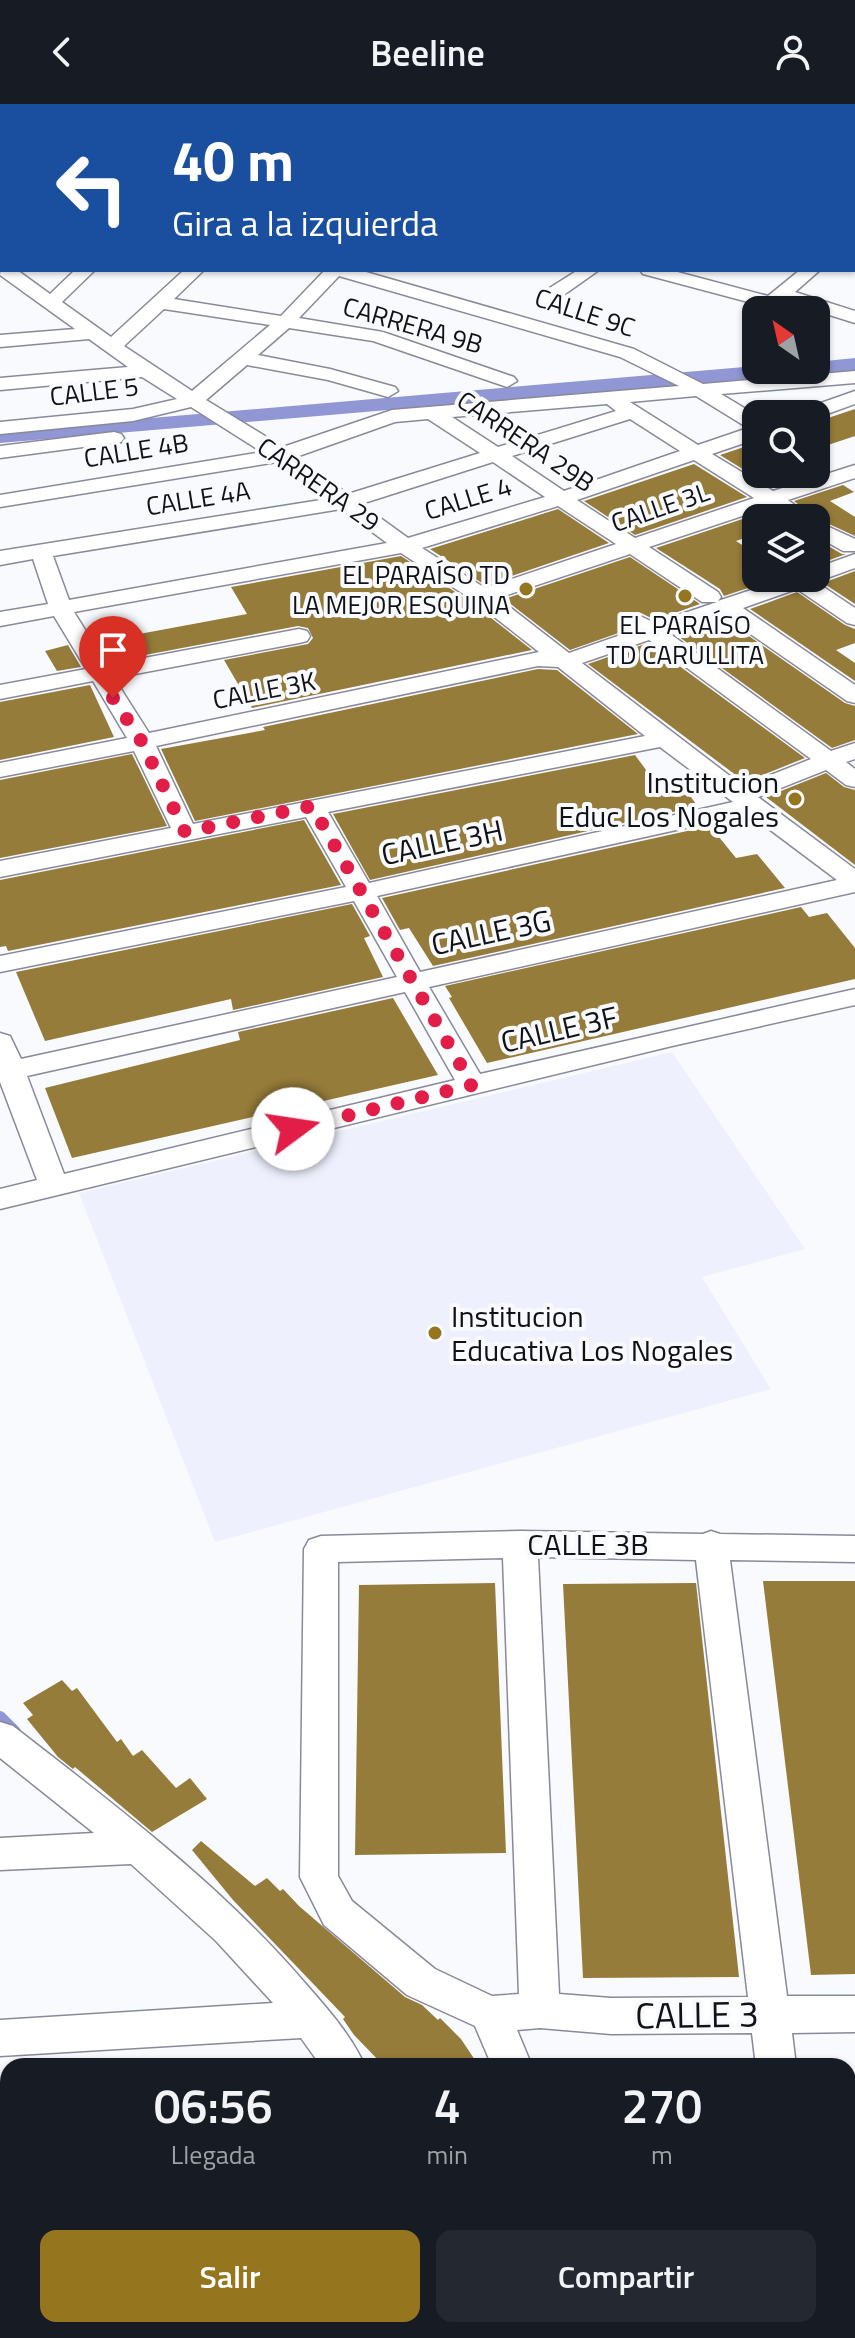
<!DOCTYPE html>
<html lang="es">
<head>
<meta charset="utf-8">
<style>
	:root { --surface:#171b24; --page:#242831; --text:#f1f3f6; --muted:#9ea1a6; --accent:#95751d }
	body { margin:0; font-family:"Titillium Web",sans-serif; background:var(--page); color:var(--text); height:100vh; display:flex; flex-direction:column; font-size:30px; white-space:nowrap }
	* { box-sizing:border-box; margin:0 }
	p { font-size:26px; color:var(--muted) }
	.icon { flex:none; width:44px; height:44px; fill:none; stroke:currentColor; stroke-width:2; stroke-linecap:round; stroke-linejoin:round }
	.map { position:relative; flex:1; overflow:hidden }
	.panel { position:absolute; left:0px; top:1954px; width:856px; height:280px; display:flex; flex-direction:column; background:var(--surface); border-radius:24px 24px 0 0; box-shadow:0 2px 6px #0004 }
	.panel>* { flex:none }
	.banner { position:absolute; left:0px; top:0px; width:856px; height:168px; box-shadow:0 2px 6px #0004; background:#1a4fa0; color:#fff; overflow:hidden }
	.needle { width:52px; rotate:326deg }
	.buttons { position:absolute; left:742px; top:192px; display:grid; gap:16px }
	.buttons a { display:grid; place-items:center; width:88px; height:88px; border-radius:16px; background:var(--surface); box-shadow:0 2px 6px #0004; font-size:40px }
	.pin { position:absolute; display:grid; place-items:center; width:68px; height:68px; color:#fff; margin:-82px -34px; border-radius:50% 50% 50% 0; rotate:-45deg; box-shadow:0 0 8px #0007 }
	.pin .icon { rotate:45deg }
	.me { position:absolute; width:88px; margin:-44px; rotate:76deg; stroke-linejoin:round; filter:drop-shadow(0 0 6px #0008) }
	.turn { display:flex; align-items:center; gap:28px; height:168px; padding:0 40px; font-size:36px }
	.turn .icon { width:104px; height:104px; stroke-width:2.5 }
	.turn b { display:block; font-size:56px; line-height:68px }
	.eta { display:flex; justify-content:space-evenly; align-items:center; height:136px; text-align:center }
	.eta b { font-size:48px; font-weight:600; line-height:56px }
	.button { display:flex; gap:16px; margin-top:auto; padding:16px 40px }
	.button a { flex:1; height:92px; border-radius:16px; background:var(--accent); color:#fff; font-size:32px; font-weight:600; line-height:92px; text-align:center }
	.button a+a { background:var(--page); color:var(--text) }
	header { display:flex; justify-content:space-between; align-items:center; height:104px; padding:0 40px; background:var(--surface); font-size:36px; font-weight:600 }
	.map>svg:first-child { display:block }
</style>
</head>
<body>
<header><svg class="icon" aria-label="back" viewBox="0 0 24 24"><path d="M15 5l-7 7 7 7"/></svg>Beeline<svg class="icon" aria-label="person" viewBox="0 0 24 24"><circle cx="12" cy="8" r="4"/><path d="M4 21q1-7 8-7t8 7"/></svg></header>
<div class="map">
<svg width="855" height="2234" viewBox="0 0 855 2234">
	<rect width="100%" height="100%" fill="#f9fafd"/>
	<!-- built -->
	<path fill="#eef0fe" d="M672 948 805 1145 702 1173 771 1285 215 1438 79 1089Z"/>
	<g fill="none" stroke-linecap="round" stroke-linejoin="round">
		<!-- stream -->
		<path stroke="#9196d4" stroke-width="12" d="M0 1613 15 1628"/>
		<!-- canal -->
		<path fill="#9196d4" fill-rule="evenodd" d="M855 254V266L816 270 807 266H816V258Z
			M756 262V266H797L787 272 0 339V327Z"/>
	</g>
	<!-- building -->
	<path fill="#967c3a" d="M855 305V332L816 345V318Z
		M744 343 756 351V366L749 369 720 351Z
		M694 360 747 393 635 431 584 397Z
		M751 370H817L773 384Z
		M843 381 854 388 830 397 855 413V432L816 414V409L812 411 794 397Z
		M558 405 609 439 485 481 430 445Z
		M769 406 780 414H756V430L736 437 756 450V474L769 477 724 492 720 485 656 444Z
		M816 435 842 450H846L816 461Z
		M401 452 472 499 532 546 252 604 224 556 308 540 313 534 308 524 298 522 108 558 96 538 247 510 231 483Z
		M630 453 700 500 655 516 641 509 631 511 626 519 630 525 570 546 504 495Z
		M855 467V500L823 479Z
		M797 488 845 521 855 525V539L836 546 855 559V577L750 505Z
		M723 514 845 599 855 602V636L832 644 675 530Z
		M648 539 805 654 745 678 588 560Z
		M68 541 81 563 57 567 45 547Z
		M538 565 557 566 638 630 195 717 161 645 265 626 263 623Z
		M90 581 114 633 0 656V598Z
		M132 650 167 722 0 754V676Z
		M635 651 655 678 677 674 696 700 693 701 695 703 370 776 333 710Z
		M826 669 844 683 855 686V761L766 693Z
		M304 716 341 781 8 847 6 842 0 843V776Z
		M710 722 736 754 757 750 785 784 433 862 409 824 400 826 382 794Z
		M352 800 370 832 364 834 383 873 233 906 231 895 45 937 16 868Z
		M801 803 809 813 827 809 855 844V875L487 959 449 894 452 893 445 882Z
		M393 894 438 971 72 1054 45 984 240 936 238 928Z
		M763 1477H855V1870L811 1871Z
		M495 1479 506 1749 355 1751 359 1481Z
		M696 1479 739 1873 583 1874 563 1480Z
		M62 1576 72 1587 77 1584 117 1638 121 1635 133 1652 142 1646 176 1684 190 1674 207 1695 152 1728 75 1663 73 1665 58 1653 27 1615 33 1611 23 1599Z
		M201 1737 255 1782 267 1774 280 1787 283 1785 299 1802 405 1893 422 1901 438 1916 440 1914 461 1935 479 1962H384L354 1931 343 1915 345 1913 233 1796 192 1746Z"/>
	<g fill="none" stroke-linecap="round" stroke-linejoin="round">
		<!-- street casing -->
		<g stroke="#888a99" stroke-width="3">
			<path id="street" d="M59 0H76L58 2Z
				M113 0H134L135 2H114Z
				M228 0H247L227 2Z
				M330 0H354L355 2H331Z
				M854 46H855V56H854Z
				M0 48H2L0 59Z
				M854 82H855V92H854Z
				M2 161V166H17L50 190 75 166H95L62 198 111 233 184 166H204L174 195 281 212 325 166H359L634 245 703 280 855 267V279L721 290 756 311V335L712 350 773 387 855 361V374L788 396 812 414H786L769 403 649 443 718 488 721 493 718 497 787 474H816V464L855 450V464L816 478 855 504V521L847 519 797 485 743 504 855 581V599L847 597 723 511 669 529 831 647 855 639V655L846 658 855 665V683L846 681 826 666 758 693 855 765V788L429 883 480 970 855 885V901L672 942 0 1105V1085L37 1076 0 978V929L10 932 21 955 397 873 354 797 0 868V852L346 783 306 713 0 773V757L171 724 134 647 0 673V659L127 634 93 577 0 595V581L86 565 54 512 0 522V508L48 500 33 455 0 461V447L327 395 277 358 0 403V391L262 348 191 303 133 317 0 330V318L133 305 177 295 142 273 0 286V274L128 263 89 235 0 243V231L75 225 0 171ZM339 172 620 253 679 282 392 306 283 343 206 296 247 261 328 276 388 293 398 287 395 283 330 265 258 251 289 224 373 237 507 283 517 277 514 273 383 228 299 214ZM164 205 270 221 192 287 124 242ZM696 292 748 324 698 341 630 298ZM607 300 616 307 498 343 452 313ZM428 315 480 349 348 390 296 353 395 318ZM630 315 680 347 564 387 512 352ZM694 356 754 394 635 434 577 396ZM493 358 545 393 408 434 361 400ZM558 402 616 440 485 484 422 444ZM341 405 387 439 69 496 53 452ZM401 449 474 497 539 548 149 629 114 574 299 539 307 537 310 532 307 527 299 525 107 561 74 508ZM630 450 702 498H717L655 519 640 512 632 514 629 519 635 526 569 549 498 494ZM649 536 811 655 743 682 582 559ZM538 562 558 563 645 632 193 720 156 642ZM660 643 733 698 369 779 328 708ZM749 710 837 776 420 868 377 792ZM405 888 455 976 64 1070 27 972Z
				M578 166H599L551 200H537L535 196 537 192Z
				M640 166H670L768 192 800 166H820L795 188 855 207V219L807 204 808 206H778L643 170Z
				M855 287V300L816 314V310H798L801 306Z
				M114 328 121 330 124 334 121 338 0 354V342Z
				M816 417 855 435V447H843L816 432Z
				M520 1427 703 1430 711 1427 720 1430 855 1432V1458L730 1456 787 1892H855V1928L792 1929 796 1962H756L752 1929 611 1930 540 1924 517 1926 532 1962H492L475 1922 407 1891 324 1821 300 1773 304 1445 309 1436 321 1432ZM538 1453 696 1456 748 1893 611 1894 559 1890ZM503 1454 519 1890 492 1892 435 1865 352 1797 338 1772V1458Z
				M0 1618 13 1622C116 1702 220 1780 305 1879 327 1904 351 1931 365 1962H321L301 1934 0 1952V1916L273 1899 216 1837 131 1760 0 1766V1734L94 1729 0 1654Z
				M8 2120V2162L0 2163V2121Z
				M848 2129 855 2132V2185L848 2182Z
				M195 2226H239V2234H195Z
				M456 2226H500L502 2234H458Z
				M598 2226H642L645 2234H601Z"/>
		</g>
		<!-- street -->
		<use href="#street" fill="#fff" fill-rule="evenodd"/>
	</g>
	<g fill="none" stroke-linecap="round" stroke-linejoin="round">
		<!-- route -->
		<path stroke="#e11d48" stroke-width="14" stroke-dasharray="0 25.2" d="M113 594 142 638 185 728 312 702 472 981 293 1025"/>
	</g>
	<!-- markers -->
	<g fill="#95751d" stroke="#f9fafd" stroke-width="3">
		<circle cx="526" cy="485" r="8"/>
		<circle cx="685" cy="492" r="8"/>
		<circle cx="795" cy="695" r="8"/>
		<circle cx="435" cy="1229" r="8"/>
	</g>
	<g text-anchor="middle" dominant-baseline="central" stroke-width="8" stroke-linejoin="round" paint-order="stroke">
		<!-- far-street labels -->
		<g font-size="26" fill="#111217" stroke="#f9fafd">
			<text transform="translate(585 208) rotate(18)">CALLE 9C</text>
			<text transform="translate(413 221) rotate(16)">CARRERA 9B</text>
			<text transform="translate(94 287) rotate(-7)">CALLE 5</text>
			<text transform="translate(526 337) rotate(34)">CARRERA 29B</text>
			<text transform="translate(136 346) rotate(-9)">CALLE 4B</text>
			<text transform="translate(319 380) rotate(35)">CARRERA 29</text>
			<text transform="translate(198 394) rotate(-9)">CALLE 4A</text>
			<text transform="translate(468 394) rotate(-17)">CALLE 4</text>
			<text transform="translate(660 403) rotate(-19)">CALLE 3L</text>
			<text transform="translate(264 586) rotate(-11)">CALLE 3K</text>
		</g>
		<!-- far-poi labels -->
		<g font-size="26" fill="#111217" stroke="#f9fafd" text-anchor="end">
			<text x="510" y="470">EL PARAÍSO TD<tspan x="510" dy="30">LA MEJOR ESQUINA</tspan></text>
			<text x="685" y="520" text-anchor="middle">EL PARAÍSO<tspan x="685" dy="30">TD CARULLITA</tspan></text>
		</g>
		<!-- poi labels -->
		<g font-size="30" fill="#111217" stroke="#f9fafd" text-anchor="end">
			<text x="779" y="678">Institucion<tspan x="779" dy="34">Educ Los Nogales</tspan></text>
			<text x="451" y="1212" text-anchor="start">Institucion<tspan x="451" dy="34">Educativa Los Nogales</tspan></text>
		</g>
		<!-- street labels -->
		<g font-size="30" fill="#111217" stroke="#f9fafd">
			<text transform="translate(442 738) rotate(-12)">CALLE 3H</text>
			<text transform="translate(491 828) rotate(-12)">CALLE 3G</text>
			<text transform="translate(559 925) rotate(-13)">CALLE 3F</text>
			<text x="588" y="1440">CALLE 3B</text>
		</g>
		<!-- near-street labels -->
		<g font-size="36" fill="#111217" stroke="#f9fafd">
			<text transform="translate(697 1910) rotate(-1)">CALLE 3</text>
		</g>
	</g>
</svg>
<div class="buttons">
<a><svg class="needle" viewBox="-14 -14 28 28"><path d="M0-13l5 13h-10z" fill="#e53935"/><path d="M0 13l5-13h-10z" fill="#9ea1a6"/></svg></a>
<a><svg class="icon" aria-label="search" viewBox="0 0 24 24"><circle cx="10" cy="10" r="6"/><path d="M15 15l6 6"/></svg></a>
<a><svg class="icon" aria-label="layers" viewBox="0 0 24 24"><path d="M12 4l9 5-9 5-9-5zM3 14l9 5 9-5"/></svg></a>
</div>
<div class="pin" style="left:113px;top:594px;background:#d93025"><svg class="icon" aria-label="arrive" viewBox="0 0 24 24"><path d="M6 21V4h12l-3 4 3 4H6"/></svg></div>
<svg class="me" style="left:293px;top:1025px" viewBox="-20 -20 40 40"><circle r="19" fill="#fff"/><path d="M0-13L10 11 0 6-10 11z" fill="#e11d48"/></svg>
<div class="banner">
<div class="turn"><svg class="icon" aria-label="left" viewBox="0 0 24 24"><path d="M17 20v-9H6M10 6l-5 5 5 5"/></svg><div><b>40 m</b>Gira a la izquierda</div></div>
</div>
<section class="panel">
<div class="eta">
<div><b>06:56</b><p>Llegada</p></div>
<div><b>4</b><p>min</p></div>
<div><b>270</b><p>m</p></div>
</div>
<div class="button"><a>Salir</a><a>Compartir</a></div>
</section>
</div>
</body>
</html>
